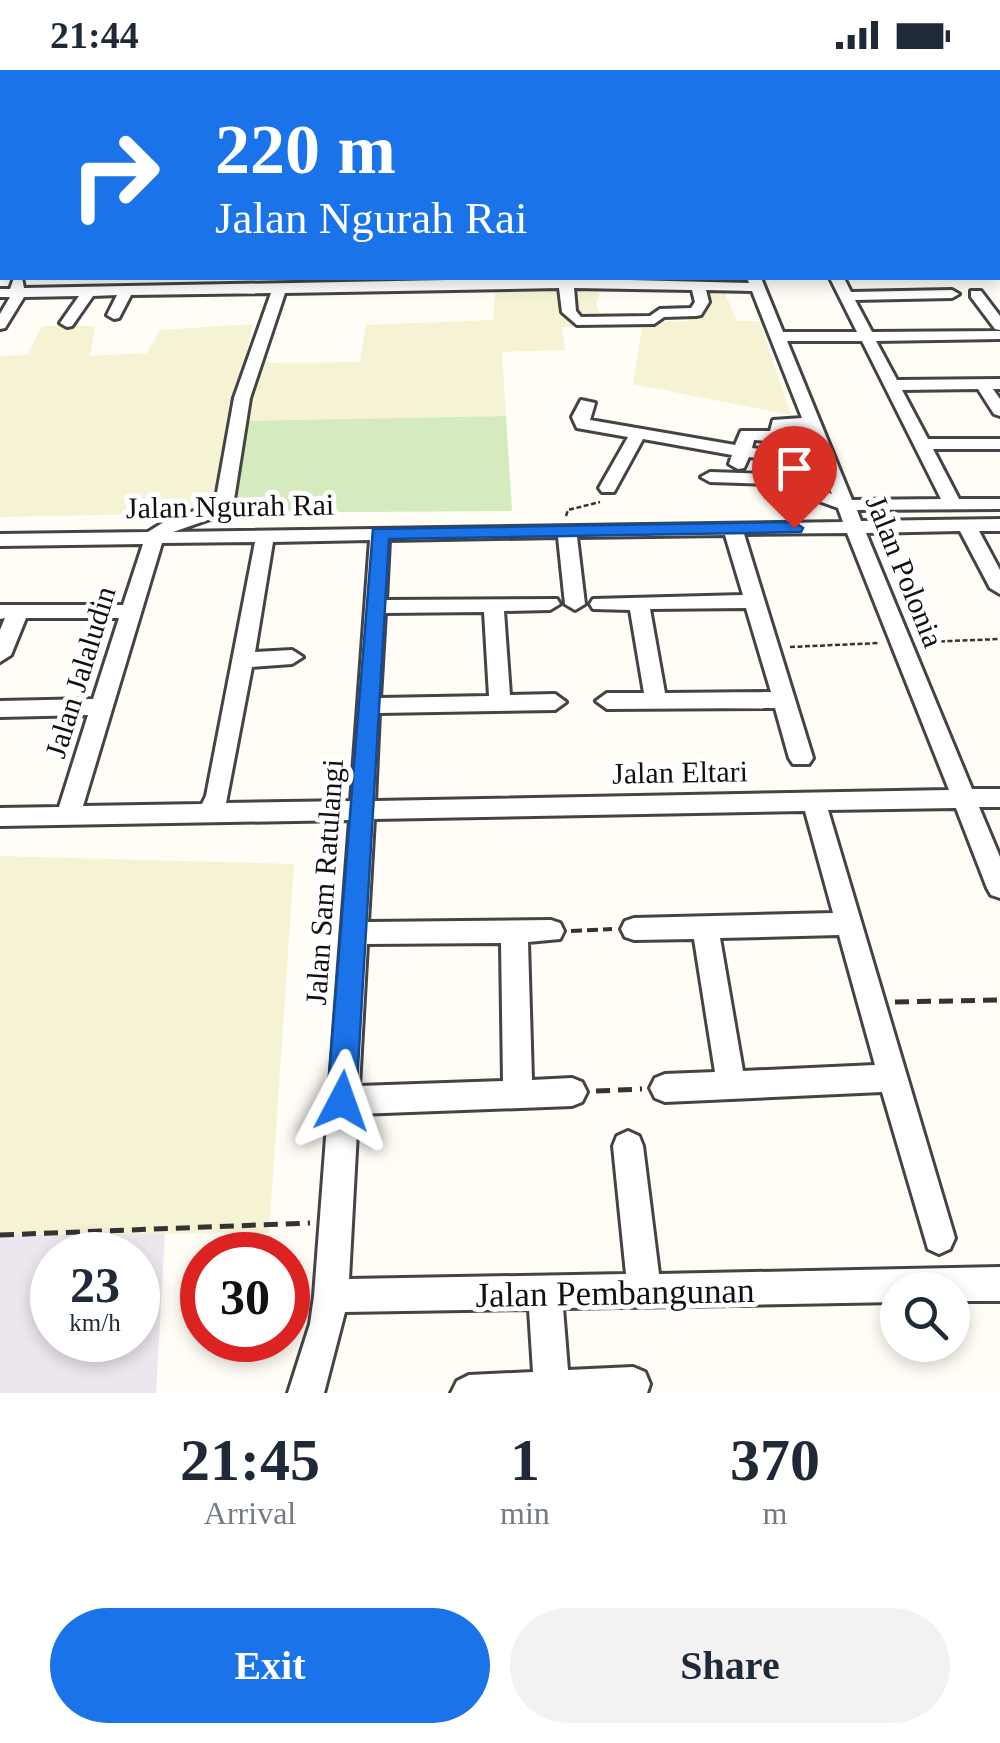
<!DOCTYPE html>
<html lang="en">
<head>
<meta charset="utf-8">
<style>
	:root { --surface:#fff; --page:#f2f2f3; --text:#1f2937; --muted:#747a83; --accent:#1a73e8 }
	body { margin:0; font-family:"Times New Roman",serif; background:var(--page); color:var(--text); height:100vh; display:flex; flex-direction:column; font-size:38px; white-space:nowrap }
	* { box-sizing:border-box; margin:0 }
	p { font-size:32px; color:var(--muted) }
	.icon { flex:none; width:55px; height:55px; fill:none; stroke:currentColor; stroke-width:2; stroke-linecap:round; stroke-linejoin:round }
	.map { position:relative; height:1323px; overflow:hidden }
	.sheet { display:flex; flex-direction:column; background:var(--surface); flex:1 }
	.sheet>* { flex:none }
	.guide { position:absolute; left:0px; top:0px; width:1000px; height:210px; box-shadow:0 5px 15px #0003; background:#1a73e8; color:#fff; overflow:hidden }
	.fabs { position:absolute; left:880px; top:1202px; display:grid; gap:20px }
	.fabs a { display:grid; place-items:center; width:90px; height:90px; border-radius:50%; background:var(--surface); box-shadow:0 5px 15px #0003; font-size:50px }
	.speed { position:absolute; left:30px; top:1162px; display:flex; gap:20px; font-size:50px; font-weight:700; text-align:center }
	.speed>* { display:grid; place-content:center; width:130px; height:130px; border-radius:50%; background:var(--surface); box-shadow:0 5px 15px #0003; line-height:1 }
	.speed small { font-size:25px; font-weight:400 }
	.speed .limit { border:15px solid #d22; background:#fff; color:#111 }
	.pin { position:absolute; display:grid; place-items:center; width:85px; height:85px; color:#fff; margin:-102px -42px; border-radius:50% 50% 50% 0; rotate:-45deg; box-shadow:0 0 10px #0007 }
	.pin .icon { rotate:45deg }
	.me { position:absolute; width:110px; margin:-55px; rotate:4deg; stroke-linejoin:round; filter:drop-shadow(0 0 8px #0008) }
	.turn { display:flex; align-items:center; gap:35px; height:210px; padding:0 50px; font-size:45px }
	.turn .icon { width:130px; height:130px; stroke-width:2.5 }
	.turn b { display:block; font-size:70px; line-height:85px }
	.eta { display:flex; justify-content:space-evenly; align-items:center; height:170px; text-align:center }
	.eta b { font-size:60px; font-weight:700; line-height:70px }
	.button { display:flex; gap:20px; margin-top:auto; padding:20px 50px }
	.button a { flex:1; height:115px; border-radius:60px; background:var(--accent); color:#fff; font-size:40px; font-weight:700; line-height:115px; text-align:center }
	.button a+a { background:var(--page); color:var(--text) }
	.status { display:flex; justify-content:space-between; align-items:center; height:70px; padding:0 50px; background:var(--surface); direction:ltr }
	.status svg { height:28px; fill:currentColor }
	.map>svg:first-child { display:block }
</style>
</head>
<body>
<div class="status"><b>21:44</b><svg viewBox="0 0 49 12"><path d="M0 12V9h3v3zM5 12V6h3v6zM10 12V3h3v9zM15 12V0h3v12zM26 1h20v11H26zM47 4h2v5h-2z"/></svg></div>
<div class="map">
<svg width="1000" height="1323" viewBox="0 0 1000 1323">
	<rect width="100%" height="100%" fill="#fffdf5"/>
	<!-- industrial -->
	<path fill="#eee6ef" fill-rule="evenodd" d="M165 1163 156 1323H0V1165ZM138 1185V1270H52V1185Z"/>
	<!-- farmland -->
	<path fill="#f6f3d4" d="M562 208H612L601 219 596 234 604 254 562 257 565 280 502 282 506 346 239 351 209 443 0 447V286L27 285 42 256H95L90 286 147 283 160 260 253 254 244 293 360 292 366 255 493 250 495 223 562 213Z
		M724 221 737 251H759L791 345 633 314 643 252 688 251 697 223Z
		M0 786 294 794 269 1163 0 1165Z"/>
	<!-- green -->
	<path fill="#d5ebbd" d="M506 346 512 441 209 443 238 351Z"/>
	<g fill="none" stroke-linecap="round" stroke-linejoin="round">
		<!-- minor casing -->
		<g stroke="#444" stroke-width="6">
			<path id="minor" d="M448 0H458V2H448Z
				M531 0H541L542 2H532Z
				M671 0H681L682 2H672Z
				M803 0H887L802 2Z
				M893 0H974L975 2H892Z
				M0 9H2V15H0Z
				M0 28H2V34H0Z
				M0 48H2V54H0Z
				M0 116H2V124H0Z
				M998 144H1000V152H998Z
				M0 164H2V172H0Z
				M998 183H1000V194L998 193Z
				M14 208H22L24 218 551 208 749 213 747 208H761L783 262H857L830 208H844L851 222 952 220 959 224 952 228 855 230 872 262 1000 261V269L876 271 897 310 1000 309V319H993L1000 329V346L994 344 978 319 902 320 928 369H1000V379H933L959 429H1000V439L857 440 861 451 1000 449V461H979L1000 500V524L990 518 960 461 866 463 972 719H1000V737H979L1000 787V828L991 825 987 818 956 738 828 740 955 1168 950 1179 939 1184 928 1179 882 1022 665 1032 655 1028 650 1018 655 1008 665 1004 715 1002 694 869 634 870 625 867 621 859 625 851 634 848 833 843 805 741 374 749 368 852 551 850 560 853 564 861 560 869 528 872 532 1010 572 1008 582 1012 587 1022 582 1032 572 1036 358 1044 349 1209 626 1204 613 1076 617 1066 628 1061 639 1066 643 1076 659 1204 1000 1197V1231H952V1220H898V1232L563 1238 568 1300 633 1297 645 1302 650 1314 647 1323H451L457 1311 469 1305 533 1302 529 1239 345 1242 324 1323H288L310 1254 314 1226 350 750 0 756V738L59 737 88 645 0 647V631L93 629 119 548H26L11 585 0 592V560L5 548 0 549V535H123L143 474 0 476V464L148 462 167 450 215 434 234 328 271 223 131 225 119 248 114 249 107 245 117 225 93 226 72 256 67 257 60 253 79 226 24 227 5 258 0 259V244L10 227H0V219H10ZM559 218 562 242 577 255 654 254 664 247 696 246 701 245 709 232 706 220 752 221 802 348 773 350 770 361H741L735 375 590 350 595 333 581 330 572 347 577 358 628 367 599 418 602 422H614L643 369 732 385 729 394 738 399 744 398 749 387 782 391 787 359 806 358 832 424 774 404 710 402 701 407 710 412 772 414 838 438 843 452 173 462 222 445 233 436 250 328 285 223ZM574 218 692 220 695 232 691 238 660 239 650 246 581 247 576 241ZM787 271H862L941 429 852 430ZM754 370 769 371 768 380 752 378ZM847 463 949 720 375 731 379 643 555 640 566 632 555 624 510 625 504 541 550 540 560 534 557 529 386 530 389 470 558 467 565 534 575 540 585 534 577 467 725 465 743 525 593 529 590 534 593 539 630 540 644 623H607L596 631 607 639 775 638 789 688 793 694H809L813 688 744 464ZM370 470 351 731 226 733 252 597 292 594 303 587 292 580 255 582 273 472ZM255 472 206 726 202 734 83 736 162 473ZM746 538 771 622 665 623 650 539ZM484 542 489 626 380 628 385 543ZM839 865 875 995 743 1001 720 868ZM501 873 503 1011 359 1016 367 874Z
				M971 221H981L1000 246V260L995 259 971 227Z"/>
		</g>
		<!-- major casing -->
		<g stroke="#222" stroke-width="4">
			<path id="major" d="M988 0H1000V7L998 2Z"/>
		</g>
		<!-- path-far2 -->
		<path stroke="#333" stroke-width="2.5" stroke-dasharray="5 2.5" stroke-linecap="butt" d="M566 446 568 440 600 432
			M925 572 1000 569
			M790 577 880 573"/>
		<!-- path-far1 -->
		<path stroke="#333" stroke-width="4" stroke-dasharray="11 5" stroke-linecap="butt" d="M571 861 612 859"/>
		<!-- path -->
		<path stroke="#333" stroke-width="5" stroke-dasharray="14 8" stroke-linecap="butt" d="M895 932 1000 930
			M596 1021 642 1019
			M0 1165 310 1153"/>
		<!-- minor -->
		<use href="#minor" fill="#fff" fill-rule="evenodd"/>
		<!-- major -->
		<use href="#major" fill="#f9d66b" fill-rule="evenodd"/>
	</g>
	<!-- route -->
	<path fill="#1a73e8" stroke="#114b97" stroke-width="2.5" d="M794 452 803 458 801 462 389 469 356 1031 352 1041 342 1045 331 1041 327 1031 373 459Z"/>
	<g text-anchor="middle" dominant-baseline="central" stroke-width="10" stroke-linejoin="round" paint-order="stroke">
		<!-- street labels -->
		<g font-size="30" fill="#111" stroke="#fff">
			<text transform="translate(230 436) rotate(-1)">Jalan Ngurah Rai</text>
			<text transform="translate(905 501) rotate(68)">Jalan Polonia</text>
			<text transform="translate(80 602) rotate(-73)">Jalan Jalaludin</text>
			<text transform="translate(680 702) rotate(-1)">Jalan Eltari</text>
			<text transform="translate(324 812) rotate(-86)">Jalan Sam Ratulangi</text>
		</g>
		<!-- near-street labels -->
		<g font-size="35" fill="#111" stroke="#fff">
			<text transform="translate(615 1223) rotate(-1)">Jalan Pembangunan</text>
		</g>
	</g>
</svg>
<div class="fabs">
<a><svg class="icon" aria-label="search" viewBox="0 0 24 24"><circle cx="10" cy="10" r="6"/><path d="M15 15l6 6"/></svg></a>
</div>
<div class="speed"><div>23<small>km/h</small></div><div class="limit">30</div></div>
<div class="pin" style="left:794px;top:458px;background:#d93025"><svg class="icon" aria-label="arrive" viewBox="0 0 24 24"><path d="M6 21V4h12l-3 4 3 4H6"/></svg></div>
<svg class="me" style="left:342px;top:1031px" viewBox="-20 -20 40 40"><path d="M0-17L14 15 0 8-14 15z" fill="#1a73e8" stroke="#fff" stroke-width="4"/></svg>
<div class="guide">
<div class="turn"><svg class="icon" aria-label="right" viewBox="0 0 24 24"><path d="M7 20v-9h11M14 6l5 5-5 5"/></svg><div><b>220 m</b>Jalan Ngurah Rai</div></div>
</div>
</div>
<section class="sheet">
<div class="eta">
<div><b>21:45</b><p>Arrival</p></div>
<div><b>1</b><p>min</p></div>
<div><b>370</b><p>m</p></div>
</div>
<div class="button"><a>Exit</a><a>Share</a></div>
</section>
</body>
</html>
